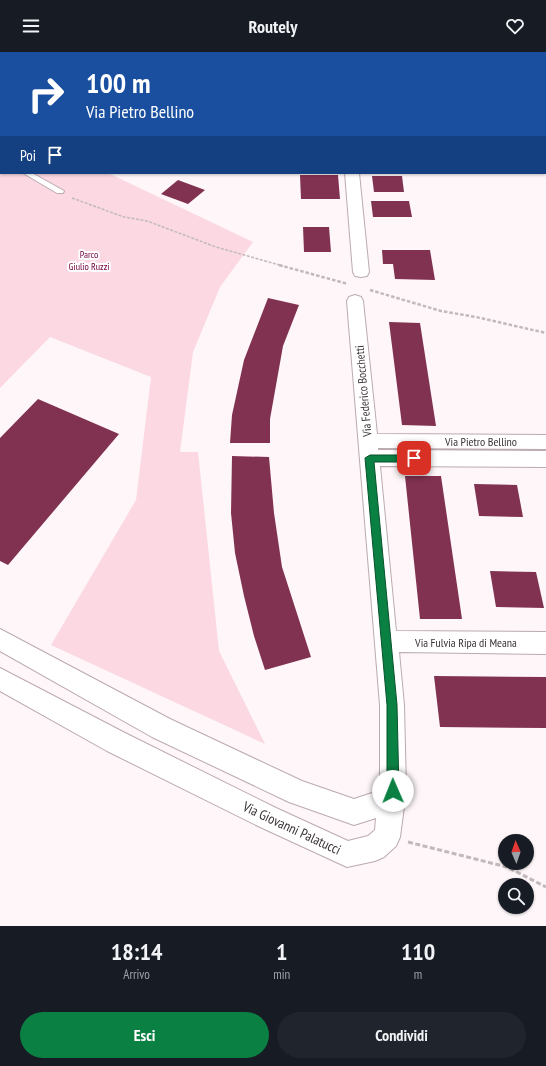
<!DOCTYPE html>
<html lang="it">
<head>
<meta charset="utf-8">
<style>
	:root { --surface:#171b24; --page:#20242c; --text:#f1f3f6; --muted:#9ea1a6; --accent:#0b8043 }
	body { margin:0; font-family:"PT Sans Narrow",sans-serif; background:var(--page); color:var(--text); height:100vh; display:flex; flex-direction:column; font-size:15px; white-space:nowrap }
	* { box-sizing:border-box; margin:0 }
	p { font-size:13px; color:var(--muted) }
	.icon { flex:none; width:22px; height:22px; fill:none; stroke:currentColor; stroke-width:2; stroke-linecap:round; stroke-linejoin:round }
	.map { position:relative; height:874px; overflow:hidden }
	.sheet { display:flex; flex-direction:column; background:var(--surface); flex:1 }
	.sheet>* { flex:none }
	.hud { position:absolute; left:0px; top:0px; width:546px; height:122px; box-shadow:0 1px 3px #0004; background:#1a4fa0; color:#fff; overflow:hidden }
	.needle { width:26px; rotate:358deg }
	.tools { position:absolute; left:498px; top:782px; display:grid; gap:8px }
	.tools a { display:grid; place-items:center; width:36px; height:36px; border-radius:50%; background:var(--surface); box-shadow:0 1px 3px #0004; font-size:20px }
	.pin { position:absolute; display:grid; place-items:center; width:34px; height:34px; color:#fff; margin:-17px; border-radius:8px; box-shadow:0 2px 6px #0006 }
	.me { position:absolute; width:44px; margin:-22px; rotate:359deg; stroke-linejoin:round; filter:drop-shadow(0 0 3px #0008) }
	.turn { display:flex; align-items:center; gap:14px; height:84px; padding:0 20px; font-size:18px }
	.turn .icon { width:52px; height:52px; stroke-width:2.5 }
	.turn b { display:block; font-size:28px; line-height:34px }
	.then { display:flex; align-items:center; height:38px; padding:0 20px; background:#0003; gap:8px; font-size:15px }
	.eta { display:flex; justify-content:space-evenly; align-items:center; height:68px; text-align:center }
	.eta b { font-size:24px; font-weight:800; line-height:28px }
	.action { display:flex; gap:8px; margin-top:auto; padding:8px 20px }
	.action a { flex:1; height:46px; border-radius:24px; background:var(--accent); color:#fff; font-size:16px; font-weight:800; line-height:46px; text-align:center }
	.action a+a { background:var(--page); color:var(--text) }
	header { display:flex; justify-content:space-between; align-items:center; height:52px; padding:0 20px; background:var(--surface); font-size:18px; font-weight:800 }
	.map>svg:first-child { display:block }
</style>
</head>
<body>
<header><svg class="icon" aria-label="menu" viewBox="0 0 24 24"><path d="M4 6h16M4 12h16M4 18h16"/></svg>Routely<svg class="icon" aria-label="heart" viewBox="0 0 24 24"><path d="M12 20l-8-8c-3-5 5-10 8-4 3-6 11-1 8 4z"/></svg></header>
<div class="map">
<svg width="546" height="874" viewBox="0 0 546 874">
	<rect width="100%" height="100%" fill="#fef6f8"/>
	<!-- green -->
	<path fill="#fbd8e2" d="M0 95 1 121H108L253 190 220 235 193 300 180 400H198L219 599 265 692 51 593 136 448 151 325 50 285 0 336Z"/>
	<!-- building -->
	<path fill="#823251" d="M300 123H338L340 147H301Z
		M372 124H402L404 140H374Z
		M178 128 205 138 188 152 161 142Z
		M371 149H409L412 165H373Z
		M303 175H329L331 200H304Z
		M382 198H430L435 228 395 227 393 212H383Z
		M268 246 299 253 283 294 270 367V391H230L232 363 244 308Z
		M389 270 420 271 436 374 402 373Z
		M38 347 119 382 8 513 0 509V386Z
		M232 404 269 405 274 461 282 515 311 605 265 618 254 584 244 544 235 501 231 461Z
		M405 424H441L462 567H420Z
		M474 432 517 433 523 465 479 464Z
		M490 519 536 520 544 556 496 555Z
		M434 624 546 625V676L440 675Z"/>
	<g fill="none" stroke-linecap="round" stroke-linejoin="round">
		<!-- service casing -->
		<g stroke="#bbaaaf" stroke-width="2">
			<path id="service" d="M0 104H1V109H0Z
				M23 121H32L64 139 63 141H57Z"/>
		</g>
		<!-- minor casing -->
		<g stroke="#bbaaaf" stroke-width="2">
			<path id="minor" d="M198 0H210V1H198Z
				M336 0H348V1H336Z
				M345 121H359L369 220 367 224 361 225 355 224 353 220Z
				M355 243 361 245 363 249 377 382 546 383V397L378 396V398L546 399V415L380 414 396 579 546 580V602L399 600 404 653 406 739 400 785 396 794 384 805 375 809 347 815 258 774 107 699 0 639V616L125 681 276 756 348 789 368 784 375 778 376 766 354 773 289 750 152 685 0 599V577L170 667 302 729 354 747 372 741 380 734V653L347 249 349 245Z"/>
		</g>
		<!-- path-far2 -->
		<path stroke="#c1b9bb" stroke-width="1.5" stroke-dasharray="3 1.5" stroke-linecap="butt" d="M72 146 124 165 147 169 216 195 283 214"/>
		<!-- path-far1 -->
		<path stroke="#c1b9bb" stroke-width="2.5" stroke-dasharray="3.5 2" stroke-linecap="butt" d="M279 213 348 232
			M370 238 441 259 476 265 546 281"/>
		<!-- path -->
		<path stroke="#c1b9bb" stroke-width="3" stroke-dasharray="5 2.5" stroke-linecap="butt" d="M408 790 507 815 546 835"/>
		<!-- service -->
		<use href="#service" fill="#fff" fill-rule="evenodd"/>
		<!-- minor -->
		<use href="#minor" fill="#fff" fill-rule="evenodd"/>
	</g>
	<!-- route -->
	<path fill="#0b8043" stroke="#07532c" d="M370 403H414L418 406 414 410H374L397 653 399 739 397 743 393 745 389 743 387 739V653L365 406Z"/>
	<g text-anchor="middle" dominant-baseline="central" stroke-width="4" stroke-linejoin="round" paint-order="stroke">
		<!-- far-park labels -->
		<g font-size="10" fill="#72023c" stroke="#fff">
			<text x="89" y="202">Parco<tspan x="89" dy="12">Giulio Ruzzi</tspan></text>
		</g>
		<!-- street labels -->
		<g font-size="12" fill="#3b3436" stroke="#fff">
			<text transform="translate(363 339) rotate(-95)">Via Federico Bocchetti</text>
			<text x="481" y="389">Via Pietro Bellino</text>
			<text x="466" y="590">Via Fulvia Ripa di Meana</text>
		</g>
		<!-- near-street labels -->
		<g font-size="14" fill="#3b3436" stroke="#fff">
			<text transform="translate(292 776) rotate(25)">Via Giovanni Palatucci</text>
		</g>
	</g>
</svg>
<div class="tools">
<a><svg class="needle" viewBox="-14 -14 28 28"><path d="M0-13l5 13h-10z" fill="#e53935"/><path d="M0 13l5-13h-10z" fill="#9ea1a6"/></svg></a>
<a><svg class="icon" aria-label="search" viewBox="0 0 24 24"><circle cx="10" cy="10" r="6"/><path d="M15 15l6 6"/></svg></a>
</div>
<div class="pin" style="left:414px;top:406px;background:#d93025"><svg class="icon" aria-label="arrive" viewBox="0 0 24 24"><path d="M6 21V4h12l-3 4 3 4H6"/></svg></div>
<svg class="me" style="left:393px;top:739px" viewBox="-20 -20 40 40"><circle r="19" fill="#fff"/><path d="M0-13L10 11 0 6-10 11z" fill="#0b8043"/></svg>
<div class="hud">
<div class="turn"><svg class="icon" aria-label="right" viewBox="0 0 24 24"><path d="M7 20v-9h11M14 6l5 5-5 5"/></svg><div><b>100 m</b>Via Pietro Bellino</div></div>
<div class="then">Poi<svg class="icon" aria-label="arrive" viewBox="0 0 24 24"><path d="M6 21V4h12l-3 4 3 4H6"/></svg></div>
</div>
</div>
<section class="sheet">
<div class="eta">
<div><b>18:14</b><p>Arrivo</p></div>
<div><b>1</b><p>min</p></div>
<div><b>110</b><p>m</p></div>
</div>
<div class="action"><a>Esci</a><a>Condividi</a></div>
</section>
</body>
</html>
